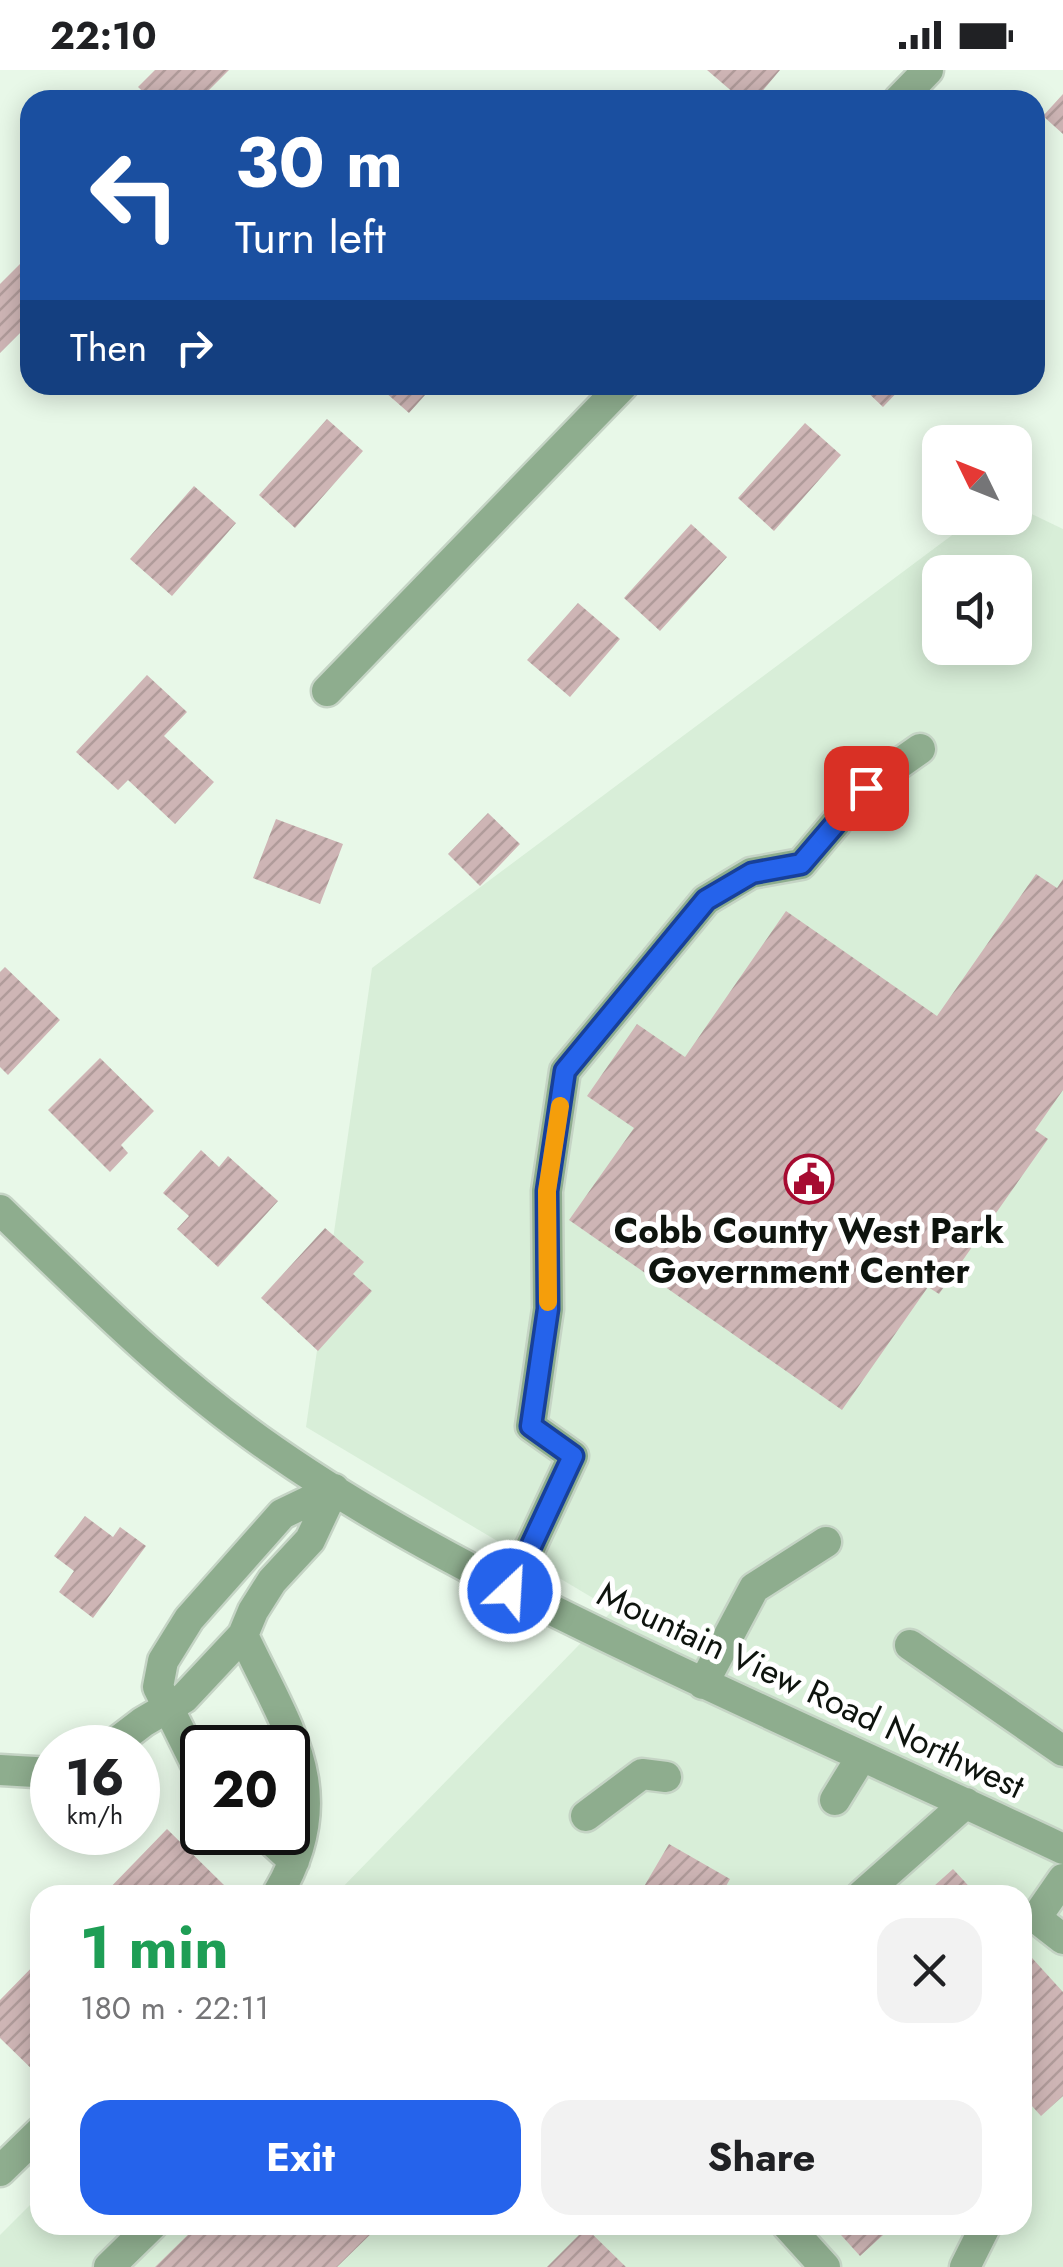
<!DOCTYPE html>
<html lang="en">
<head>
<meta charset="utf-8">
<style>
	:root { --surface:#fff; --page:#f2f2f2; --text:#202124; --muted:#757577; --accent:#2563eb }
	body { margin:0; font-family:Jost,sans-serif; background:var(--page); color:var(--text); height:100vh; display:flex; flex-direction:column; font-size:38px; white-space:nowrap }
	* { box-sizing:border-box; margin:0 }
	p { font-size:32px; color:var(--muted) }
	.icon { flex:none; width:55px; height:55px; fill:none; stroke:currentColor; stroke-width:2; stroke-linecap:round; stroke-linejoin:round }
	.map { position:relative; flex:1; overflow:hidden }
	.panel { position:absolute; left:30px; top:1815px; width:1002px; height:350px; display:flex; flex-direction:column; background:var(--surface); border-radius:30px; box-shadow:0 5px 25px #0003 }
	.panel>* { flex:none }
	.guide { position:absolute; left:20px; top:20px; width:1025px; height:305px; border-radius:30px; box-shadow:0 5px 25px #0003; background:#1a4fa0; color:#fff; overflow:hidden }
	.needle { width:65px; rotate:313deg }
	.controls { position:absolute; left:922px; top:355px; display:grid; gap:20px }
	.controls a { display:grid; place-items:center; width:110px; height:110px; border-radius:20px; background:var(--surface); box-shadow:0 5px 25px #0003; font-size:50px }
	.speed { position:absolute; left:30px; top:1655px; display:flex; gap:20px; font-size:50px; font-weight:700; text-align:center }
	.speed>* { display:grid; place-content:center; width:130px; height:130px; border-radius:50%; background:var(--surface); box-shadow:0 5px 25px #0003; line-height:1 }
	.speed small { font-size:25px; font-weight:400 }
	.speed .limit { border:5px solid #111; border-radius:15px; background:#fff; color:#111 }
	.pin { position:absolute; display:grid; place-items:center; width:85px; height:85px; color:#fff; margin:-42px; border-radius:20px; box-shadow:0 5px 15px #0006 }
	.me { position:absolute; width:110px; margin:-55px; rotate:25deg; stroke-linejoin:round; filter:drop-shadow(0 0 8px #0008) }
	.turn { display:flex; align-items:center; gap:35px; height:210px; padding:0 50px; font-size:45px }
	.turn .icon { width:130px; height:130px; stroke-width:2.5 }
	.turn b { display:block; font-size:70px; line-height:85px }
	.then { display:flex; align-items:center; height:95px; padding:0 50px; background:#0003; gap:20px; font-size:38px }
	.round { display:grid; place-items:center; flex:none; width:105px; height:105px; border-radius:30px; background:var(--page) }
	.head { display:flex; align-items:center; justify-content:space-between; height:170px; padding:0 50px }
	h1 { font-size:60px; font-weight:700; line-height:75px; color:#1e9e55 }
	.action { display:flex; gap:20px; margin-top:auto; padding:20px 50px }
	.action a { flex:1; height:115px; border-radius:30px; background:var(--accent); color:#fff; font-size:40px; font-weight:700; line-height:115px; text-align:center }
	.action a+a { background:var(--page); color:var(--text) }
	.status { display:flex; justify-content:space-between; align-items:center; height:70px; padding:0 50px; background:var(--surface); direction:ltr }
	.status svg { height:28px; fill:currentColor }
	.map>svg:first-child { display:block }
</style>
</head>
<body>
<div class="status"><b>22:10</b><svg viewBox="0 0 49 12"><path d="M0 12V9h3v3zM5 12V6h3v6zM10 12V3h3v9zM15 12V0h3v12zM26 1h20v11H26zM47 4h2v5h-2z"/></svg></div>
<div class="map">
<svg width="1063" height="2197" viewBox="0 0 1063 2197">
	<defs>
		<pattern id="building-hatch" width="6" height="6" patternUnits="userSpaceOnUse" patternTransform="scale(2.5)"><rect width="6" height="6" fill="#ceb5b5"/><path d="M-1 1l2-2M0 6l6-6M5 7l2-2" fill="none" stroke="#b09b9a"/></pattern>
	</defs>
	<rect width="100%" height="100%" fill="#e8f8e8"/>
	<!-- built -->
	<path fill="#d8eed8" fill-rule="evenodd" d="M1015 436 1063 459V2197H0V2165L40 2125V2155H1022V1825H335L613 1540 306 1357 372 898 975 448H1015ZM940 502H1015V578H940Z"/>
	<!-- building -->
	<path fill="url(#building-hatch)" d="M155 0H229L209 20 219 30H152L138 17Z
		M707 0H780L755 30H742Z
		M1063 24V64L1043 46Z
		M30 184V253L0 283V214Z
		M377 315H434L409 343Z
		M860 315H904L883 337Z
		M327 349 363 381 295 458 259 425Z
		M805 353 841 385 774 461 738 428Z
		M194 416 236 453 172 526 130 489Z
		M691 454 727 487 660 561 624 528Z
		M578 533 620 569 570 627 527 590Z
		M147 605 187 642 164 666 214 712 175 754 128 710 118 720 76 682Z
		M488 743 520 774 480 816 448 784Z
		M276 749 343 774 320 834 253 808Z
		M1036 804 1057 818 1063 809V1020L1035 1060 1048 1069 939 1224 928 1217 842 1340 569 1150 634 1058 587 1026 637 954 685 987 786 841 937 946Z
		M5 897 60 950 8 1005 0 997V902Z
		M100 988 154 1041 121 1075 128 1083 110 1102 48 1040Z
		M201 1080 219 1097 228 1086 278 1131 218 1197 177 1159 189 1146 163 1123Z
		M325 1158 364 1192 353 1204 372 1221 318 1281 261 1228Z
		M85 1446 113 1467 120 1457 146 1476 93 1548 59 1522 74 1501 54 1486Z
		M167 1759 227 1818 220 1825H103Z
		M669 1774 730 1809 721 1825H639Z
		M953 1799 977 1825H924Z
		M1022 1877 1063 1922V2026L1041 2046 1022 2025Z
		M40 1889V2007L0 1968V1930Z
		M198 2155H380L337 2197H155Z
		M832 2155H894L860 2186Z
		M586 2158 626 2197H547Z"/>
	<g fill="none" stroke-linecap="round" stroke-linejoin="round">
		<!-- minor casing -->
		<g stroke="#c5d4c5" stroke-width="35">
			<path id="minor" d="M899 30 928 0
				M327 621 623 315
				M0 1140C87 1224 173 1311 273 1380 385 1458 507 1519 630 1578 773 1647 919 1711 1063 1779
				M510 1521 573 1386 531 1356 548 1239 547 1121 565 1001 706 830 751 803 801 794 866 717 920 679
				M243 1565C287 1659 338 1723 277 1825
				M910 1575 1063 1681
				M703 1614 754 1518 826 1472
				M109 1678 143 1652 184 1628 243 1565 253 1541 272 1511 310 1470 334 1419
				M0 1700 52 1703
				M202 1706 158 1617 163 1591 189 1549 282 1444 334 1419
				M835 1730 862 1686
				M586 1746 642 1704 666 1707
				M262 1762 294 1791
				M1063 1809 1036 1848 1063 1869
				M862 1825 966 1733
				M0 2101 40 2062
				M787 2155 825 2197
				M109 2197 152 2155
				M965 2197 986 2155"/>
		</g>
		<!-- minor -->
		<use href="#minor" stroke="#8ead8e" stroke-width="30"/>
	</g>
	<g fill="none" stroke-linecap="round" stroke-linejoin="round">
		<!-- route casing -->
		<g stroke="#184099" stroke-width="25">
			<path id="route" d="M510 1521 573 1386 531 1356 548 1239 547 1121 565 1001 706 830 752 803 801 794 866 718"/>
		</g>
		<!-- route -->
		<use href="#route" stroke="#2563eb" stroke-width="18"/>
		<!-- slow -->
		<path stroke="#f59e0b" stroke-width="18" d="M548 1232 547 1121 560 1036"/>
	</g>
	<!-- icons -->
	<defs>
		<g id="civic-ring" transform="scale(2.5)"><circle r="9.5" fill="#fff" stroke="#a60b31" stroke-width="1.5"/><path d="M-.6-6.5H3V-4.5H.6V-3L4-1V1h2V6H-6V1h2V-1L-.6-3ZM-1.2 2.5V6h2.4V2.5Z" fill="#a60b31"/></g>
	</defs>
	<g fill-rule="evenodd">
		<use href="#civic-ring" x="809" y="1109"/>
	</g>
	<g text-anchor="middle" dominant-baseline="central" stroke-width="10" stroke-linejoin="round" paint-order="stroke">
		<!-- poi labels -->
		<g font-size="35" font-weight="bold" fill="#0e140e" stroke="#fff">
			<text x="809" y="1161">Cobb County West Park<tspan x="809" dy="40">Government Center</tspan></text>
		</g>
		<!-- street labels -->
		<g font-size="35" fill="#0e140e" stroke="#fff">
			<text transform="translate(811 1620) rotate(25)">Mountain View Road Northwest</text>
		</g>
	</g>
</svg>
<div class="controls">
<a><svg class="needle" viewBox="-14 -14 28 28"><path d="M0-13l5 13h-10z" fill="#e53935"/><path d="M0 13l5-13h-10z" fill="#757577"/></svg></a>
<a><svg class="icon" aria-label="sound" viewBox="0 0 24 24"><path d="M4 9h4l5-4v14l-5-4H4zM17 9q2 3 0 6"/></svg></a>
</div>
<div class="speed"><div>16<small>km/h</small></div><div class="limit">20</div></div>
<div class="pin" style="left:866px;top:718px;background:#d93025"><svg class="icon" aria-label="arrive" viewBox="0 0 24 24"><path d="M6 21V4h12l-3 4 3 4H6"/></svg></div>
<svg class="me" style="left:510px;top:1521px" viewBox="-20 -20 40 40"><circle r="17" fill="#2563eb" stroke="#fff" stroke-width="3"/><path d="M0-11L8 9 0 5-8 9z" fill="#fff"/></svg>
<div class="guide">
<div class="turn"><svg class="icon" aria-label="left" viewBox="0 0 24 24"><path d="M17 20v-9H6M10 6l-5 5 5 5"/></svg><div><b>30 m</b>Turn left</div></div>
<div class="then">Then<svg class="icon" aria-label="right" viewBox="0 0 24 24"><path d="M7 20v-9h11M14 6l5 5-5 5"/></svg></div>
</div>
<section class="panel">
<div class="head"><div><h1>1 min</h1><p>180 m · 22:11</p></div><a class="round"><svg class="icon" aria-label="close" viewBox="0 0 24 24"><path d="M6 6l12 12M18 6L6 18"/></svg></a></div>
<div class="action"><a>Exit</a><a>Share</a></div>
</section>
</div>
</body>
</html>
